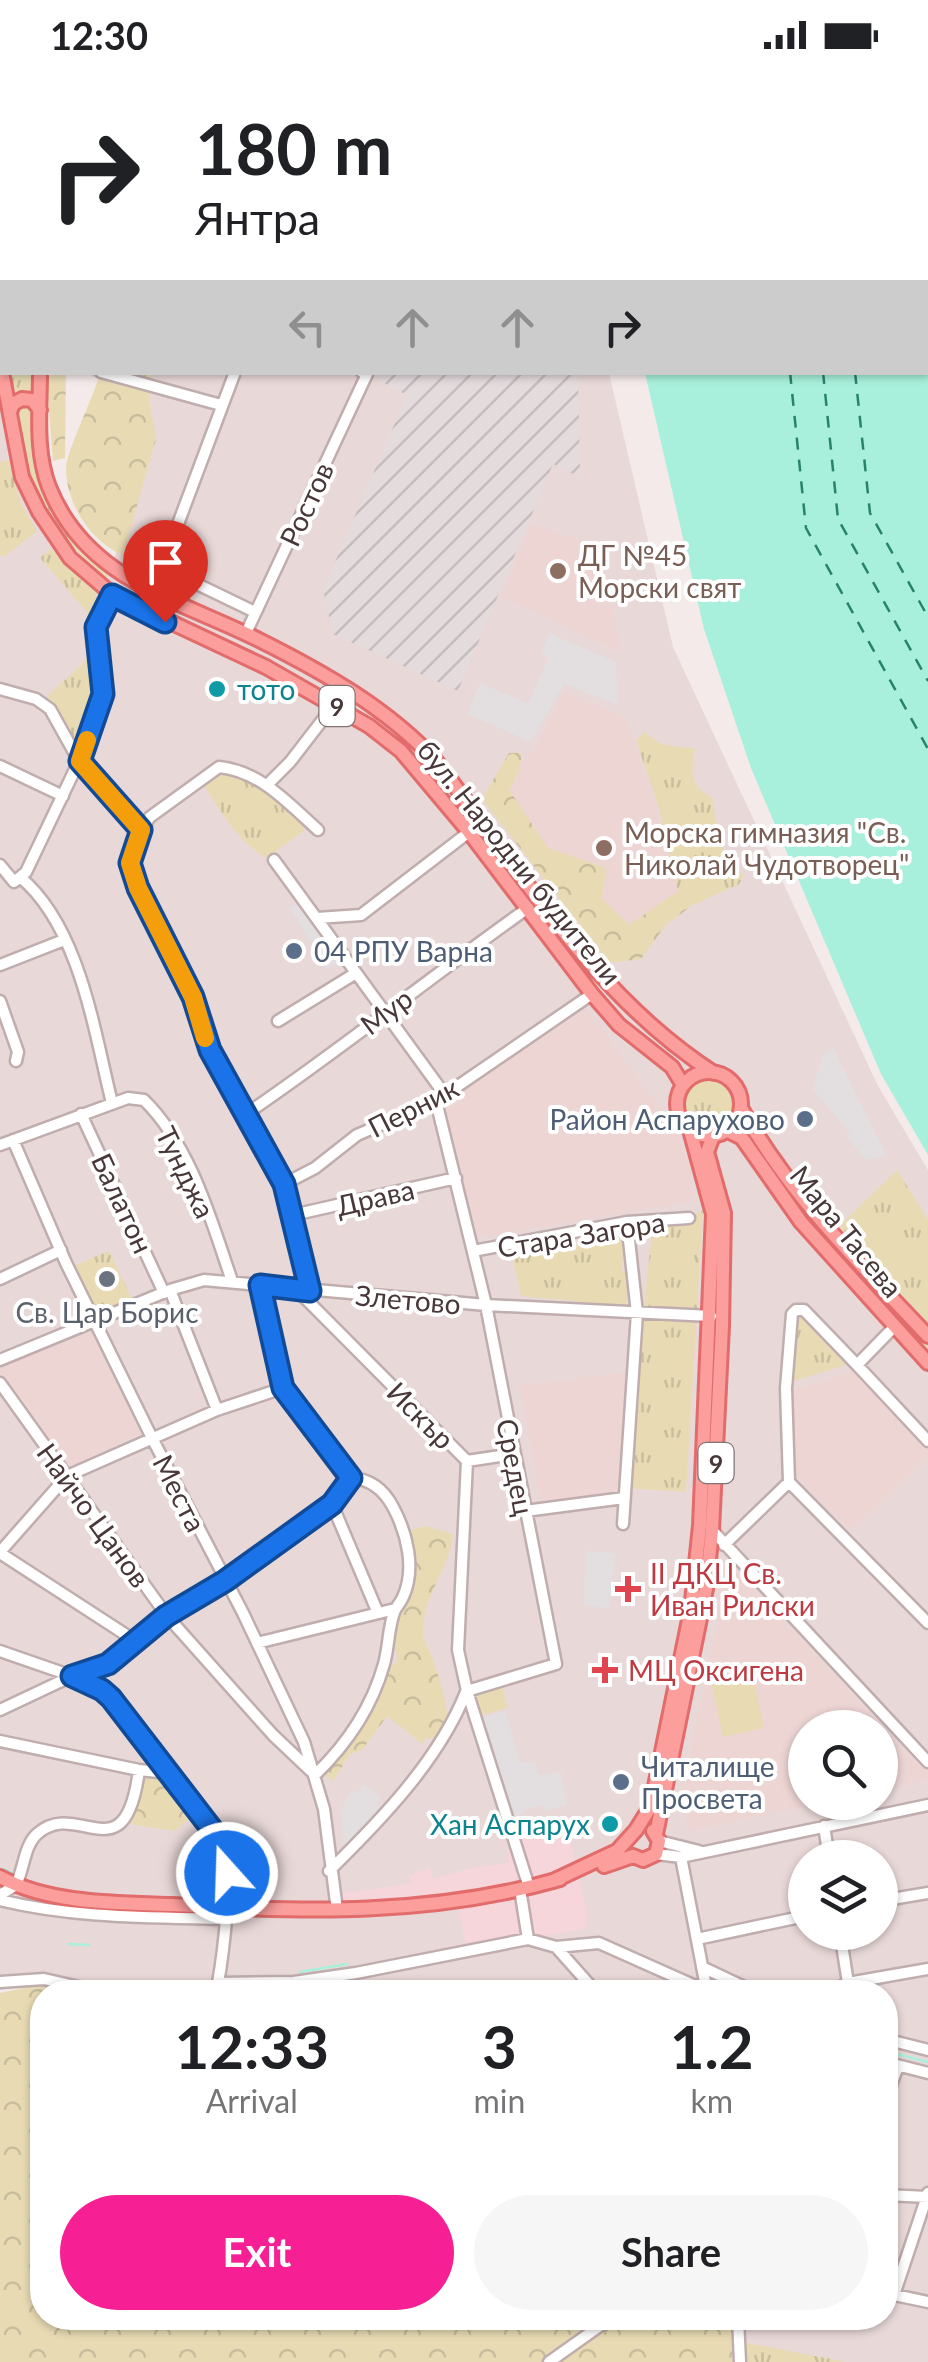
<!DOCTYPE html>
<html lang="en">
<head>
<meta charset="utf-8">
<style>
	:root { --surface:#fff; --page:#f6f6f6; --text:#202124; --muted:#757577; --accent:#f62094 }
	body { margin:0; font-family:Lato,sans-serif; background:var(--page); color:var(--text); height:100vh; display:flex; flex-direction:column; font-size:38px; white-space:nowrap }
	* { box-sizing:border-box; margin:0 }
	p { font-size:32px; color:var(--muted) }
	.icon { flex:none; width:55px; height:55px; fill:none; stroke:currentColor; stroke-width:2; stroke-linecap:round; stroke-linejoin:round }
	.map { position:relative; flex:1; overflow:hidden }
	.side { position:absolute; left:30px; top:1910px; width:868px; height:350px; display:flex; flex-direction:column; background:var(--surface); border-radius:40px; box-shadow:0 2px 8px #0004 }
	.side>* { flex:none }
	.banner { position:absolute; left:0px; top:0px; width:930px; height:305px; box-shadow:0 2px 8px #0004; background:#fff; color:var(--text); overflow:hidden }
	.controls { position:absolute; left:788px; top:1640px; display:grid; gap:20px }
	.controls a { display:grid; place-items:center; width:110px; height:110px; border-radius:50%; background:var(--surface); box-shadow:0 2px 8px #0004; font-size:50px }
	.pin { position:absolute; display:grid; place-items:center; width:85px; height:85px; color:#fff; margin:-102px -42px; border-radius:50% 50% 50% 0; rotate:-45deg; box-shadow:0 0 10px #0007 }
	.pin .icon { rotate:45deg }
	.me { position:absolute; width:110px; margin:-55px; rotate:340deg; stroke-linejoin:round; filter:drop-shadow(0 0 8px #0008) }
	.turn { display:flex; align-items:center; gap:35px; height:210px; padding:0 30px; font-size:45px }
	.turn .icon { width:130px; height:130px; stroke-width:2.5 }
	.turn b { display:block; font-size:70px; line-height:85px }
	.lanes { display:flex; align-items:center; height:95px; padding:0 30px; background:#0003; justify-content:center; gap:50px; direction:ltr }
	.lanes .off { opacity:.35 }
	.eta { display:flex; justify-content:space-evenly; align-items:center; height:170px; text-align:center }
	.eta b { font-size:60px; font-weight:700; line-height:70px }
	.primary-button { display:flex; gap:20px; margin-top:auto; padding:20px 30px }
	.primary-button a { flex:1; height:115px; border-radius:60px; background:var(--accent); color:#fff; font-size:40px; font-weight:700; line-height:115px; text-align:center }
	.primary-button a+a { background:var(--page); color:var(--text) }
	.status { display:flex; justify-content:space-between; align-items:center; height:70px; padding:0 50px; background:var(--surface); direction:ltr }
	.status svg { height:28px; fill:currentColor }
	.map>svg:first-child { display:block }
</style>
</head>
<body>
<div class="status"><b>12:30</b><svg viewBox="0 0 49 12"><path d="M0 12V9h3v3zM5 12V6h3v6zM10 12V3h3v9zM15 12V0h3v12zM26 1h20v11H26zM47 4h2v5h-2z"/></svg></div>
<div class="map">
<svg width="928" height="2292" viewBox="0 0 928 2292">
	<defs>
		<pattern id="industrial-furrows" width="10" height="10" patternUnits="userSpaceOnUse" patternTransform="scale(2.5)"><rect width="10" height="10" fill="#e4dbdd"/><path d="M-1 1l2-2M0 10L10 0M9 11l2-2" fill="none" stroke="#c5bdbe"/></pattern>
		<pattern id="grass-tufts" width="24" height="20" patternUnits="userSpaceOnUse" patternTransform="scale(2.5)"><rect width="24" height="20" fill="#e8dbb4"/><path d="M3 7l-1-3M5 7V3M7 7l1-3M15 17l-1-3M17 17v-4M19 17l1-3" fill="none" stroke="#c8bd9c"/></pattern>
		<pattern id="forest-crowns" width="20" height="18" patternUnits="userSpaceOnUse" patternTransform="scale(2.5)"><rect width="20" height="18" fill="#e8dbb4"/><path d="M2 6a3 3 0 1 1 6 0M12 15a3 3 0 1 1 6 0" fill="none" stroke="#c8bd9c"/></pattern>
	</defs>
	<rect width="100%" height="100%" fill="#f5eaea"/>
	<!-- residential -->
	<path fill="#e9d8d8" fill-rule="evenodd" d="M92 303H609L673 577 878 1016 928 1100V2292H734L732 2248H885V1922H305L299 1918H232L218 1922H110L44 1912 0 1920V332L15 407 35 446 67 491 103 525 151 369 146 321 91 306ZM805 1658H880V1732H805ZM805 1788H880V1862H805Z"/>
	<!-- commercial -->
	<path fill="#f6d6da" d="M547 1748 551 1767 568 1762 587 1842 585 1859 539 1867 521 1865 466 1875 456 1826 340 1836 339 1824 406 1814 411 1812 409 1806 430 1797 433 1809 471 1798 509 1793 507 1779 517 1778 511 1758Z"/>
	<!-- industrial -->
	<path fill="url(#industrial-furrows)" d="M381 303H578L580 407 553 394 458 621 333 564 323 520 407 325 378 310Z"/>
	<!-- education -->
	<path fill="#edd5d4" d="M530 454 599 476 622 583 501 527Z
		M564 622 626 647 688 834 615 884 497 721 534 679Z
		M585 937 674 1056 688 1090 694 1131 477 1168 441 1035Z
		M94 1257 145 1363 67 1398 0 1304V1296Z
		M854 1301 928 1379V1387L852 1461 791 1400V1321Z
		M627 1302 619 1422 541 1433 520 1315Z
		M725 1489 928 1704V1710L880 1720V1658H805V1732L823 1733 688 1761 681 1722 716 1561Z"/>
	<!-- grass -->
	<path fill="url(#grass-tufts)" d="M10 303H33C34 333 31 368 36 399 42 430 85 481 108 503V509C75 483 39 445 28 404 19 371 16 336 10 303Z
		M8 390 21 434 37 461 4 487 0 485V392Z
		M51 479 97 523 92 548 40 488Z
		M92 585C98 620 95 632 82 665L74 668 47 626Z
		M645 661C658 678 674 676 695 678 691 702 689 715 712 728 717 751 720 794 744 805L739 814 691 836 678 821 659 739 636 670Z
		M221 701 252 709 305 753 304 761 266 788C237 771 221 742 203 714Z
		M685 1034a25 25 0 1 1 50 0a25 25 0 1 1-50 0Z
		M774 1090 928 1266V1293L894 1257 764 1098Z
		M897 1100 928 1150V1253L842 1162 840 1155Z
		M703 1140 686 1422 625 1418 652 1161H657V1150L689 1148Z
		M624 1165 622 1201 628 1202 626 1236 521 1226 513 1190 522 1185Z
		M109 1181 135 1235 95 1252 69 1198Z
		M804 1246 849 1294 791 1312 795 1250Z
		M732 2270 846 2292H734Z"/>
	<!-- forest -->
	<path fill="url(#forest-crowns)" d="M46 303H66L65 388 53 391Z
		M100 303H152L149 327 156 369 123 485C91 472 66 434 66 398 67 379 94 327 100 303Z
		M509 683H522L520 697 510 721 548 778 606 798 602 829 629 855 678 821 691 836 665 856 641 889 609 893 482 729Z
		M426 1456 453 1464C450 1499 422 1526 423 1561 423 1573 430 1579 433 1590 439 1608 448 1632 447 1651L437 1667 425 1669 422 1674 387 1646 362 1680 350 1684 333 1711 326 1706 327 1699 368 1647 388 1596 396 1593 398 1586 394 1575 400 1540 406 1530V1461Z
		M139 1700 168 1703 198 1742 175 1761 122 1753Z
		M43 1914 78 1922H42V2248H732L734 2292H0V1923Z"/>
	<!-- garden -->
	<path fill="#e8dbb4" d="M208 0H475L216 2Z
		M871 1149 908 1188 887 1208 850 1169Z
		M752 1603 764 1658 723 1667 711 1612Z
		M502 1616 508 1638 479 1646 473 1624Z"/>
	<!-- parking -->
	<path fill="#e3dedf" d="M549 563 616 592 618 635 564 614 531 672 467 644 480 613 528 633 548 589 541 584Z
		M303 829 345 888 328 899 289 838Z
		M833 977 887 1086 865 1090 848 1068 850 1064 813 1019 822 985Z
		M586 1481 616 1483 609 1539 583 1535Z
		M505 1641 521 1693 535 1692 538 1705 561 1702 567 1735 545 1741 542 1735 526 1740 513 1751 480 1648Z
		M364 1714 381 1727 377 1733 380 1737 349 1774 344 1773 340 1741 351 1720 357 1723Z"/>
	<!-- water -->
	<path fill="#a8f0db" d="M626 0H928V1085L881 1004 751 698 704 559 645 303 928 302V2H626Z"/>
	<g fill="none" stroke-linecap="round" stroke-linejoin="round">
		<!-- stream -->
		<path stroke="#a8f0db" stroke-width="2.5" d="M4 1799 14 1804
			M69 1874 89 1875
			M300 1902 347 1894
			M722 1919 731 1922
			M885 1981 928 1992"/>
		<!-- ferry -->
		<path stroke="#28836b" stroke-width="2.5" stroke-dasharray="12 10" stroke-linecap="butt" d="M759 0 760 2
			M793 0V2
			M822 0 823 2
			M790 302 806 458 928 679
			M823 302 838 449 928 611
			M855 302 870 443 928 547"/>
		<!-- minor casing -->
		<g stroke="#c0adad" stroke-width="15">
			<path id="minor" d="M163 2 164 0
				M101 302 221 335
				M235 302 163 494 168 500 255 542
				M246 563 367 304 362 302
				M0 619 36 629 50 639 79 691 141 760 150 747 219 697C260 701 288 733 318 760
				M0 696 63 726
				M267 715 290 692 334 635
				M141 760 130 793 138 818 193 927 209 980 284 1114 310 1221
				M274 790 445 1025
				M0 795 14 812 26 802 79 691 101 635 103 624 96 557 113 525
				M20 807C80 857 94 961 112 1033
				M317 848 361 845 469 762
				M0 895 64 870
				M0 931 18 982 16 991
				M278 951 356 903
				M436 1031 486 1235 556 1594 467 1621
				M81 1044 164 1223
				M246 1044C342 979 433 905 528 838
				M13 1070 66 1193 152 1368 243 1543 304 1672 324 1739 337 1840
				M0 1075 128 1028 144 1030C191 1076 211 1150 232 1211
				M284 1114 315 1098 357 1065 436 1031 592 924
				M293 1145 456 1108
				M473 1181 627 1152 689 1148
				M0 1209 61 1180
				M260 1215 283 1318 351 1408
				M170 1220 217 1340
				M297 1220 467 1391 458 1580 467 1621 529 1817
				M894 1257 857 1295 804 1240H796L792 1244 786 1318 789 1412 928 1553
				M0 1290 170 1220 204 1210 486 1235 711 1246
				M857 1295 928 1371
				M0 1313 167 1546 273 1665 311 1701
				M467 1391 513 1384
				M332 1434 378 1543
				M525 1441 624 1428
				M623 1454 637 1243 627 1152
				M711 1459 928 1692
				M724 1475 789 1412
				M0 1482 67 1406 217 1340 283 1318
				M0 1483 137 1572
				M257 1573 395 1539
				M0 1581 72 1606 102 1620 224 1775C234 1799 223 1885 218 1913
				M0 1640 72 1606 108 1594 167 1546 225 1511 332 1434 351 1408
				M0 1671 139 1700 168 1703
				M315 1705C347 1674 372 1637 384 1594 389 1577 388 1556 395 1540 397 1536 401 1532 403 1527 416 1499 407 1463 393 1437 384 1420 371 1409 351 1408
				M824 1756 829 1788
				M659 1771 699 1781
				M656 1784 681 1787 928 1735
				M681 1787 707 1922
				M329 1801C381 1750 439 1690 466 1622
				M520 1819 528 1869
				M0 1825 16 1815C24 1799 24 1776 37 1764 78 1727 125 1808 139 1700
				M0 1830C73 1848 151 1847 225 1849
				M880 1831 928 1823
				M840 1862 848 1913
				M697 1869 805 1846
				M556 1877 599 1873 709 1922
				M702 1897 755 1922
				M0 1912 44 1909 101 1922
				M212 1922 218 1913 294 1912 356 1903 528 1869 556 1877 596 1922
				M836 1922V1919L848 1913 928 1899
				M885 1969 928 1980
				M885 1992 928 2003
				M885 2032 898 1996
				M885 2125 928 2127
				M885 2223 928 2232
				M894 2225 928 2123
				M738 2248 740 2292
				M549 2292 611 2248"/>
		</g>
		<!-- major casing -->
		<g stroke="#e26c6b" stroke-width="18">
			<path id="major" d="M19 0 20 2
				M0 135H2
				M0 292 22 407 39 442 70 488 113 525 266 597 369 656 401 681 469 762 592 924 619 955 672 997 683 1015
				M40 302C40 340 35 381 49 417 86 510 179 530 259 570 323 602 387 638 436 691 521 801 594 926 714 1003
				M10 342 13 334 22 329 32 330 40 340
				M677 1034a32 32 0 1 1 64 0a32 32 0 1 1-64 0Z
				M741 1038C790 1125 860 1194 928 1266
				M728 1061 742 1068 801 1152 928 1293
				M656 1764 706 1519 712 1460 722 1256 724 1143 707 1082 713 1066
				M633 1786 643 1790 656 1784 659 1771 653 1761
				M604 1796 633 1786
				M0 1807C50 1834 116 1833 172 1835 306 1842 430 1846 560 1809
				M553 1811 617 1781 636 1760 651 1736 691 1540 700 1456 713 1144 690 1060"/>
		</g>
		<!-- minor -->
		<use href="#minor" stroke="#fff" stroke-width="10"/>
		<!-- major -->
		<use href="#major" stroke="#fc9e9c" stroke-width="12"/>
	</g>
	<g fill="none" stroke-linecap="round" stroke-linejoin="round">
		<!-- route casing -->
		<g stroke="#114b97" stroke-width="25">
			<path id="route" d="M165 552 112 525 96 557 103 624 80 691 141 760 130 793 138 818 193 927 210 980 284 1114 310 1221 260 1215 283 1318 351 1408 332 1434 225 1511 166 1546 108 1594 72 1606 102 1620 111 1628 224 1775 227 1803"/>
		</g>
		<!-- route -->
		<use href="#route" stroke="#1a73e8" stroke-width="18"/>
		<!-- slow -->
		<path stroke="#f59e0b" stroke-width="18" d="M87 670 80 691 141 760 130 793 138 818 193 927 205 968"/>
	</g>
	<!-- markers -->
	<g fill="#8d6e63" stroke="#fff" stroke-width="4">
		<circle cx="558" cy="501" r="10"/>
		<circle cx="604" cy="778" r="10"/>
	</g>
	<g fill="#0f9aa8" stroke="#fff" stroke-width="4">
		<circle cx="217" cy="619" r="10"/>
		<circle cx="610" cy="1754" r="10"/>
	</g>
	<g fill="#5c6f8a" stroke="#fff" stroke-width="4">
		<circle cx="294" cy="881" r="10"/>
		<circle cx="805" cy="1049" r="10"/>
		<circle cx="621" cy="1712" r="10"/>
	</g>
	<circle fill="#6b7280" stroke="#fff" stroke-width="4" cx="107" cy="1209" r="10"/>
	<g fill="#e0444e" stroke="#fff" stroke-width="4">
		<path d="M623 1504h10v10h10v10h-10v10h-10v-10h-10v-10h10z"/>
		<path d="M600 1585h10v10h10v10h-10v10h-10v-10h-10v-10h10z"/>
	</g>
	<g text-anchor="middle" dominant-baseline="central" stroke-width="8" stroke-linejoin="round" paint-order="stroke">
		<!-- shield labels -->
		<g fill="#fff" stroke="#807475" stroke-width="2.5">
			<rect x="319.5" y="616" width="35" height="40" rx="8"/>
			<rect x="698.5" y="1373" width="35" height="40" rx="8"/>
		</g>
		<g font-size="25" font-weight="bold" fill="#49383a">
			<text x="337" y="636">9</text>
			<text x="716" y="1393">9</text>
		</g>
		<!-- street labels -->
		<g font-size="28" fill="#49383a" stroke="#fff">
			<text transform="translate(306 434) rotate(-65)">Ростов</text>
			<text transform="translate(520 792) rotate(51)">бул. Народни будители</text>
			<text transform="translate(386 941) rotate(-37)">Мур</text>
			<text transform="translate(413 1037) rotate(-27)">Перник</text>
			<text transform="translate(186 1102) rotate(64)">Тунджа</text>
			<text transform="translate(375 1127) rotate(-13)">Драва</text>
			<text transform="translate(123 1133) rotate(65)">Балатон</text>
			<text transform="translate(847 1161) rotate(51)">Мара Тасева</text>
			<text transform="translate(581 1164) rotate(-9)">Стара Загора</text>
			<text transform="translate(408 1229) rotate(5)">Злетово</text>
			<text transform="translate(421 1345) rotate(45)">Искър</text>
			<text transform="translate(516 1397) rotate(79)">Средец</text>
			<text transform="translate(180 1423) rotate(63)">Места</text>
			<text transform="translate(94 1445) rotate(54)">Найчо Цанов</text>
		</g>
		<!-- education labels -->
		<g font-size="28" fill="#785e54" stroke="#fff" text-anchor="start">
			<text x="578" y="485">ДГ №45<tspan x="578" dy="32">Морски свят</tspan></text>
			<text x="624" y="762">Морска гимназия "Св.<tspan x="624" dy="32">Николай Чудотворец"</tspan></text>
		</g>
		<!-- culture labels -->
		<g font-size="28" fill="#0d838f" stroke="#fff" text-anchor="start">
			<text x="237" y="619">тото</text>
			<text x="590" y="1754" text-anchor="end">Хан Аспарух</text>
		</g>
		<!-- service labels -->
		<g font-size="28" fill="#4e5e75" stroke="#fff" text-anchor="start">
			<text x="314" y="881">04 РПУ Варна</text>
			<text x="785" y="1049" text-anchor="end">Район Аспарухово</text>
			<text x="641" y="1696">Читалище<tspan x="641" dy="32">Просвета</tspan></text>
		</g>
		<!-- worship labels -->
		<g font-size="28" fill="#5b616d" stroke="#fff">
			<text x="107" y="1242">Св. Цар Борис</text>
		</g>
		<!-- health labels -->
		<g font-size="28" fill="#be3a42" stroke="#fff" text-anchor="start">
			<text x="650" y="1503">II ДКЦ Св.<tspan x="650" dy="32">Иван Рилски</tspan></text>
			<text x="628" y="1600">МЦ Оксигена</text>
		</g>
	</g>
</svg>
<div class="controls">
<a><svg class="icon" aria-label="search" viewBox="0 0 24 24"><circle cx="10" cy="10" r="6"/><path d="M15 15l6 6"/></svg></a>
<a><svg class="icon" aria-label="layers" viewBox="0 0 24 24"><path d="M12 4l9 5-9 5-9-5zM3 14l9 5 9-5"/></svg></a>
</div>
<div class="pin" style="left:165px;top:552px;background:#d93025"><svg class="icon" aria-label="arrive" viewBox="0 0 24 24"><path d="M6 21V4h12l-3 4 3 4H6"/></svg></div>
<svg class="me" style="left:227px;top:1803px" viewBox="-20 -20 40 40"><circle r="17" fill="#1a73e8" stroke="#fff" stroke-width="3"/><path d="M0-11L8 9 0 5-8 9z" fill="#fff"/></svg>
<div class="banner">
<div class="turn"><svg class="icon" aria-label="right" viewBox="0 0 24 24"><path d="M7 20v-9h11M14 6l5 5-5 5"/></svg><div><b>180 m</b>Янтра</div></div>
<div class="lanes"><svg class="icon off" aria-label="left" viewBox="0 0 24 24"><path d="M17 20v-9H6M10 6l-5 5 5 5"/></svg><svg class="icon off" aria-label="ahead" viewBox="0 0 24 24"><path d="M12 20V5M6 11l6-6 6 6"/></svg><svg class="icon off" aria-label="ahead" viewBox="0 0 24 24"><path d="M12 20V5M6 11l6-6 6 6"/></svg><svg class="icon" aria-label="right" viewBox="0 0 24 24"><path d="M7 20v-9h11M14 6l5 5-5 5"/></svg></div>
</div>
<section class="side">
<div class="eta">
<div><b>12:33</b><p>Arrival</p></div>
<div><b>3</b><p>min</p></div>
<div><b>1.2</b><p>km</p></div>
</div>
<div class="primary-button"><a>Exit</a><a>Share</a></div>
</section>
</div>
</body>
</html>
